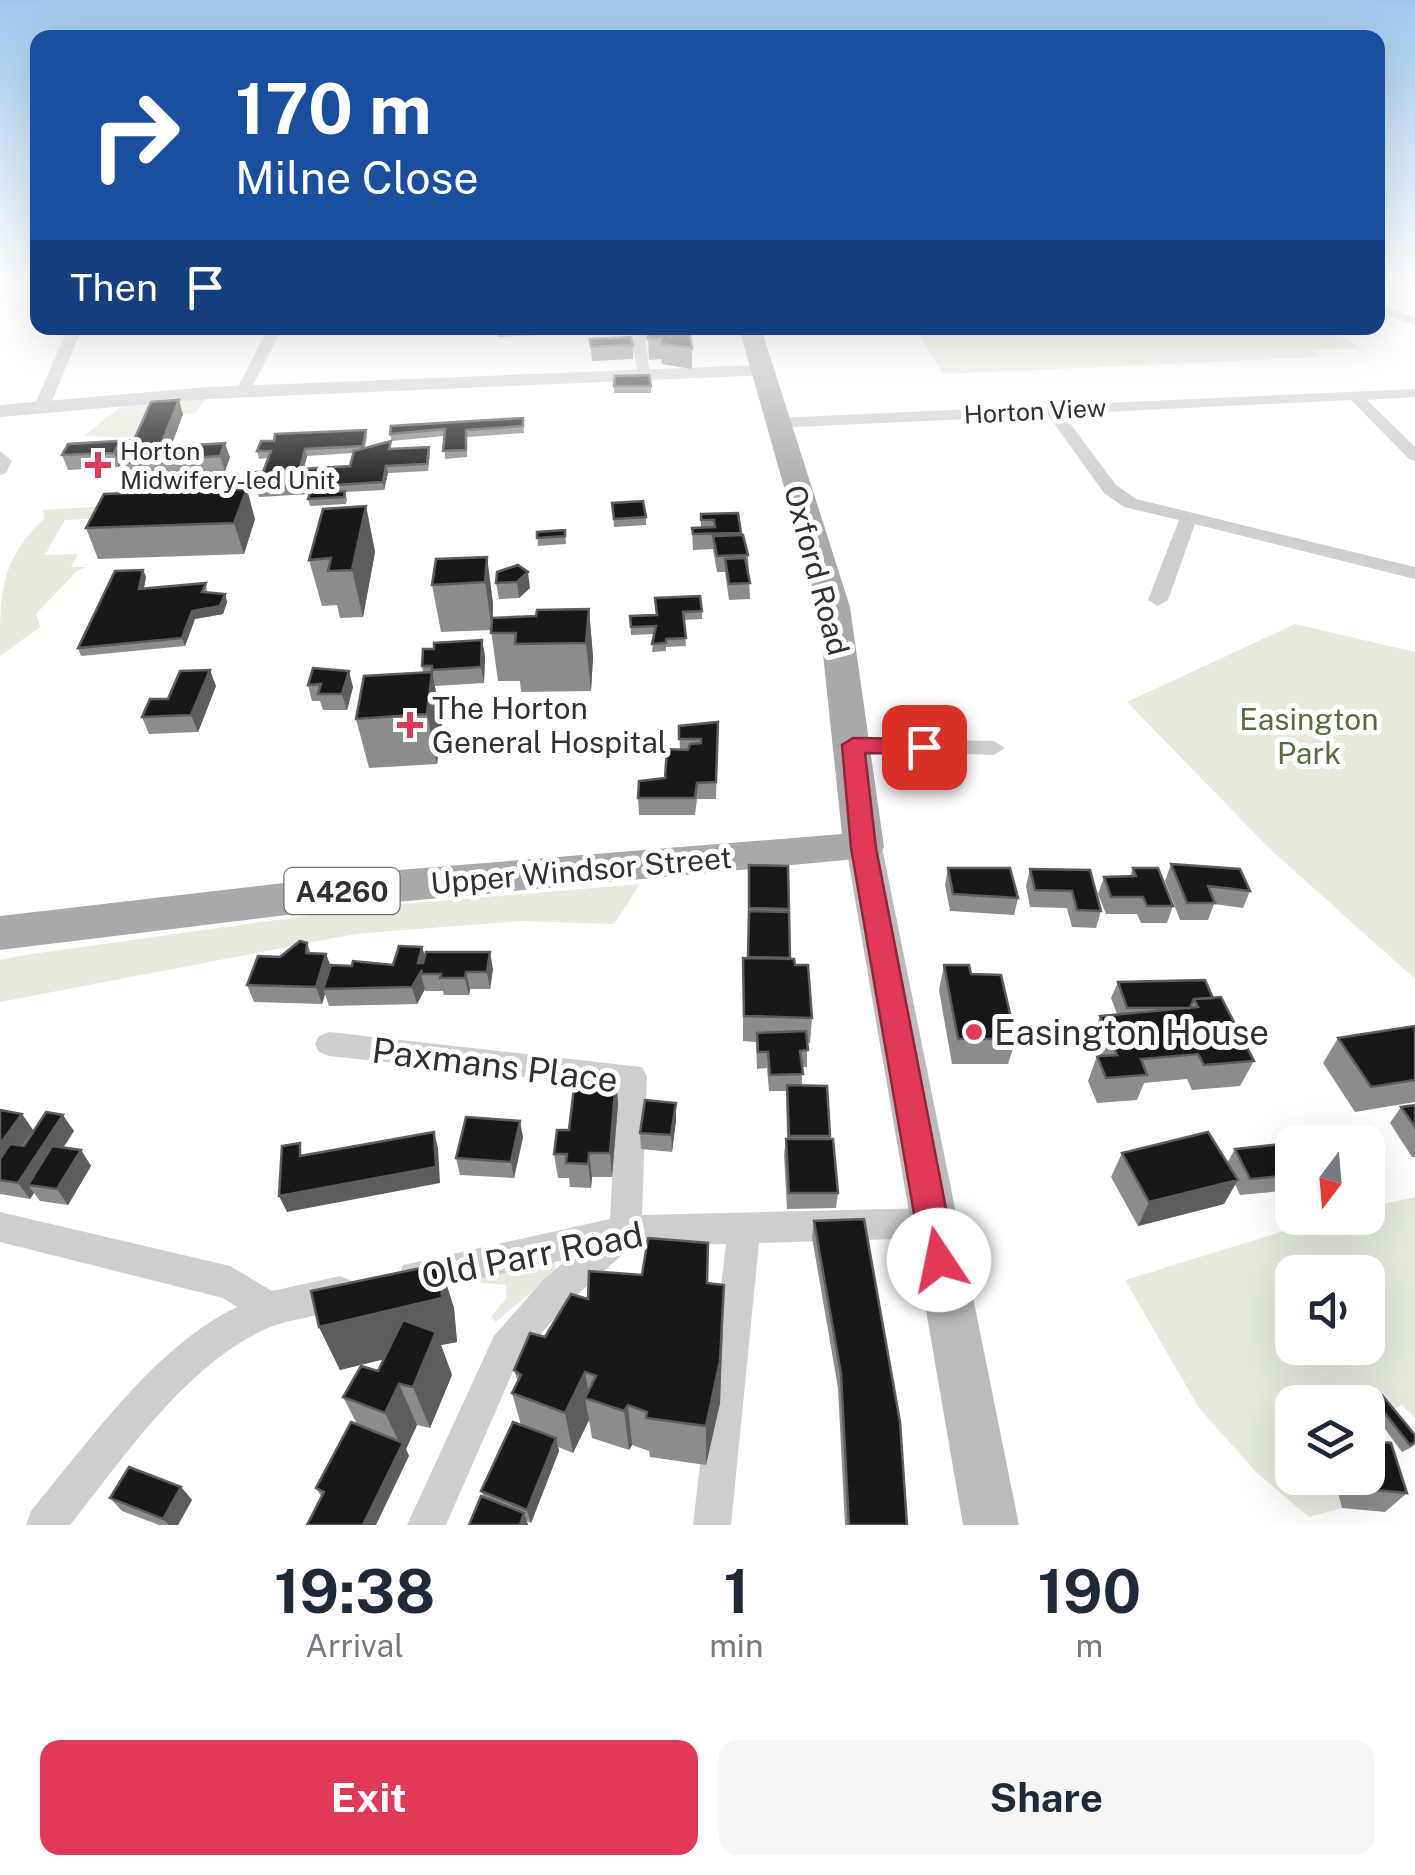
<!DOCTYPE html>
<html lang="en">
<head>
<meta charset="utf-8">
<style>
	:root { --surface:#fff; --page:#f6f6f7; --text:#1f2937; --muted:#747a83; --accent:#e23958 }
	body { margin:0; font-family:"Public Sans",sans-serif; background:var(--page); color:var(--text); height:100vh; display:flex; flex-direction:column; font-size:38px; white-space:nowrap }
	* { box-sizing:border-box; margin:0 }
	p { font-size:32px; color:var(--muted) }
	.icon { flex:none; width:55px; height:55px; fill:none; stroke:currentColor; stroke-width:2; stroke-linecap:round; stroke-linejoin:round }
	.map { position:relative; height:1525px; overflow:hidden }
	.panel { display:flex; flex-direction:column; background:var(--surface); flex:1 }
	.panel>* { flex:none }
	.hud { position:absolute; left:30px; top:30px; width:1355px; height:305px; border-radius:20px; box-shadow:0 10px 40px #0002; background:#1a4fa0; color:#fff; overflow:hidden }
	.needle { width:65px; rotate:196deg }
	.controls { position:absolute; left:1275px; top:1125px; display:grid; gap:20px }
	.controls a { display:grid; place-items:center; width:110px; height:110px; border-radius:20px; background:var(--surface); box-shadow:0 10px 40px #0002; font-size:50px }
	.pin { position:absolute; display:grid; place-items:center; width:85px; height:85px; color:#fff; margin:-42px; border-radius:20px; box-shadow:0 5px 15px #0006 }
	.me { position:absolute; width:110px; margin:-55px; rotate:349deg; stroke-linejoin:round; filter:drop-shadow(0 0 8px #0008) }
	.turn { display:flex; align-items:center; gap:35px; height:210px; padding:0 40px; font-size:45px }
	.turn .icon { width:130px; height:130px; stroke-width:2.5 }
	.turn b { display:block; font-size:70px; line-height:85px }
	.then { display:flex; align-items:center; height:95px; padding:0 40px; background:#0003; gap:20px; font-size:38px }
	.eta { display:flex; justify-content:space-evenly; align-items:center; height:170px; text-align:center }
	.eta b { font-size:60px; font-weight:700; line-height:70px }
	.action { display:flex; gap:20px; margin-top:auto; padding:20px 40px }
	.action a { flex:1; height:115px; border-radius:20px; background:var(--accent); color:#fff; font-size:40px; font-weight:700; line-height:115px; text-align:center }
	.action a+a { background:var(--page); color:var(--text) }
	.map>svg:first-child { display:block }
</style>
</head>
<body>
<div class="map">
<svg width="1415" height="1525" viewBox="0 0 1415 1525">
	<rect width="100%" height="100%" fill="#fff"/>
	<!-- green -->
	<path fill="#e5eadd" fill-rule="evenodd" d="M915 328H1325L1364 349 1312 350 1319 357 943 374Z
		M206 398 195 413 156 416 146 438 84 436 128 401Z
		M212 500 190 514 65 520 45 555 78 554 71 567H87L77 571 36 614 40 627 0 656C0 593 0 560 44 519L43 510Z
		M1295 624 1415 652V979L1271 850 1127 702Z
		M640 884 614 924 520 921 355 934 0 1002V960L25 955 368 907Z
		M1415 1197V1418L1402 1405 1385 1413 1368 1402H1292V1478H1334L1342 1508 1309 1517 1256 1472 1199 1408 1125 1280 1326 1218H1368V1207ZM1292 1272H1368V1348H1292Z
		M554 1258 556 1271 496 1322 491 1317 506 1298V1285L464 1281Z"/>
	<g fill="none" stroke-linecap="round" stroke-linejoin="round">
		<!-- minor -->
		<path fill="#cecece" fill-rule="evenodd" d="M1378 304 1415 317V325L1378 312Z
			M68 328H82L50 406 37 409 34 406Z
			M268 328H282L250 391 238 394 236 391Z
			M634 328H647L645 342 651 379 639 376 631 342Z
			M1415 389V397L1367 400 1415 447V461L1409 459 1351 400 1063 414 1116 485 1136 499 1415 567V579L1195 524 1168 600 1158 606 1148 600 1179 520 1124 507 1104 493 1048 415 776 428 768 423 776 418Z
			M0 451 12 461 6 473 0 475Z
			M853 738 994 741 1005 748 994 755 845 750 842 745Z
			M329 1032 642 1067 647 1076 642 1215 932 1208 943 1212 948 1223 943 1234 932 1238 759 1243 731 1525H693L726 1244 632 1246 567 1304 518 1360 446 1525H407L494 1336 543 1280 568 1259 415 1293 403 1289 398 1277 403 1265 610 1219 617 1087 329 1056 319 1052 315 1044 319 1036Z
			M0 1212 230 1266 272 1291 340 1276 352 1281 357 1293 352 1305C321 1318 287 1317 257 1333 179 1374 123 1459 70 1525H26L31 1511C87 1444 156 1345 237 1307L223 1298 0 1242Z"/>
		<!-- tertiary -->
		<path fill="#cecece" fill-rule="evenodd" d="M761 365 768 367V375L207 399 0 417V405L207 387Z"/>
		<!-- secondary -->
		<path fill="#bbb" fill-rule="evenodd" d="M864 834 876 838 882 847 1019 1525H963L846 847 852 838Z"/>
		<!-- primary -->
		<path fill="#a9a9a9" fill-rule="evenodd" d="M739 328H761L850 607 884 847 878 857 386 903 0 950V916L386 871 842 834 818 607Z"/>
	</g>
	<!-- wall -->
	<path fill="#8c8c8c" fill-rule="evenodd" d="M352 328H372L371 330 352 331Z
		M497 328H557L558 334 498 337Z
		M561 328H601V334L561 335Z
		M648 334 692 348V369L662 364 661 359 649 360Z
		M590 339 633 345V359L592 361Z
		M614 386H651V393H614Z
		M183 414 171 447 230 457 225 471 129 478 124 461 122 462 119 467 68 470 62 455 134 440Z
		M523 418 524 433 467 437V457L445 459 444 436 392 441 390 434Z
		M366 430 367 437 365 448 392 449 429 447 430 455 428 471 388 473 384 490 345 492 347 499 346 504 310 506 308 499 310 494 259 497 257 490H248L246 482 263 472 268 458 259 459 257 451 274 441ZM353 453 350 466 304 468 307 456Z
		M612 503 646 517V525L614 527Z
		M366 506 375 552 363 617 340 618 337 605 322 606 309 560Z
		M738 513 741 535 748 555 750 599 729 600 725 572H717L713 549 693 550 692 528H701V514Z
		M255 519 244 554 98 559 86 528Z
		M565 530 566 544 538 546 537 532Z
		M487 557 493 604V618L536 616 589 609 593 657 591 691 521 692 520 681H498L491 630 441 632 432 585Z
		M143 570 146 577 144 588 206 583 207 592 225 594 227 602 223 614 195 619 185 646 81 656 78 648Z
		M497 572 530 588 519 598 499 599 496 583Z
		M702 611V619L684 620 686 646 666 647V651L652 652 654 634 631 635 630 616Z
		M482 640 485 656 484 683 435 686 434 682 442 721 437 764 369 768 356 719 423 673 422 666 434 649Z
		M313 668 353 687 347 710H323L320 701H312L308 685Z
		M216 686 198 732 149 734 142 717 168 699Z
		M718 722 716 799H697L695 815H639L638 798 665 778 680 750 679 726Z
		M1171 864 1250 891 1243 908 1214 904 1208 920H1180L1165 881Z
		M749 865 789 909 790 958 795 965 812 1018 810 1043H807V1067H802V1086H827L830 1139 838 1193 836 1208 787 1209 784 1155 786 1139H787L786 1091H769L767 1068 757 1069 756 1042 743 1041V958H748Z
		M948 868 1018 898 1014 915 950 911 945 885Z
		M1133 868 1173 906 1167 923H1141L1137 914H1106L1098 894 1104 877 1130 876Z
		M1030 869 1090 870 1101 911 1096 928 1072 927 1067 908 1030 907 1026 886Z
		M307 943 311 953 326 954 331 966 393 965 422 947 425 956 493 969 490 989H470L469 995H444L443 991H425V989L417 1004 329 1006 325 994 322 1004 254 1002 247 985 280 957Z
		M944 965 971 974 1016 1039 1008 1064H952L939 990Z
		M1118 982 1213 997 1254 1061 1240 1086 1192 1090 1187 1079 1144 1083 1137 1100 1097 1103 1088 1081 1097 1056 1091 1041 1100 1016 1117 1014 1111 998Z
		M1415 1026V1102L1355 1112 1323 1063 1338 1038Z
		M616 1079 618 1104 612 1177H592L591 1188 570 1187 569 1178H558L554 1154 569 1130Z
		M676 1103V1120L672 1152 641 1149 640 1133Z
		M1415 1105V1157H1412L1390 1123 1401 1107Z
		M0 1110 22 1114 33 1130 22 1146 74 1131 63 1147 81 1150 91 1166 68 1205 40 1201 34 1193 30 1199 0 1194Z
		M523 1137 514 1178 460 1175 456 1158Z
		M1292 1143V1190L1240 1195 1235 1184 1224 1204 1138 1226 1111 1177 1122 1153 1227 1163 1235 1149Z
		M814 1221 907 1525H845L838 1388 812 1237Z
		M440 1264 454 1308 457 1342 441 1345 452 1375 430 1428 417 1425 406 1449 409 1456 321 1496 316 1488 357 1424 343 1397 378 1371 383 1359 340 1370 319 1327Z
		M708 1283 723 1329 720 1403 706 1465 650 1457 649 1451 632 1445 629 1450 592 1438 589 1420 573 1453 558 1447 559 1451 531 1523 527 1521 528 1525H469L484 1497 481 1491 521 1425 512 1393 518 1382 514 1370 545 1337 588 1299Z
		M1373 1398 1415 1435V1444L1412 1447 1402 1452 1368 1406Z
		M1334 1478H1368L1407 1493 1385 1512 1342 1508Z
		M181 1487 192 1500 178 1525H159L122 1511 110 1498Z"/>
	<!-- shaded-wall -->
	<path fill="#5d5d5d" d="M179 400 183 414 166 460 160 447Z
		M225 443 230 457 225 471 220 456Z
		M117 447 122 462 119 467 114 453Z
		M305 449 307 456 302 476 300 469Z
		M386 466 388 473 384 490 383 482Z
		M247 489 255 519 244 554 234 523Z
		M366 506 375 552 363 617 352 570Z
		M487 557 493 604 492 630 485 582Z
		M143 570 146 577 142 597 139 589Z
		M528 572 530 588 519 598 517 582Z
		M225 594 227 602 223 614 195 619 185 646 182 638 192 611Z
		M589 609 593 657 591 691 586 643Z
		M482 640 485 656 484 683 481 667Z
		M210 670 216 686 198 732 191 715Z
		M349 671 353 687 347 710 342 694Z
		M432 672 442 721 437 764 427 714Z
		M422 947 427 964 421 974 425 989 417 1004 412 987Z
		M490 952 493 969 490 989 487 972Z
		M326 954 332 971 323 989 325 994 322 1004 316 987Z
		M466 972 470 989 469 995 465 978Z
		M616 1079 618 1104 612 1177 610 1153Z
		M676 1103V1120L672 1152 671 1135Z
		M22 1114 33 1130 0 1178V1144Z
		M63 1115 74 1131 38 1187 28 1185 34 1193 30 1199 18 1183Z
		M520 1121 523 1137 514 1178 511 1162Z
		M434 1132 438 1148 440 1183 287 1212 279 1196Z
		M81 1150 91 1166 68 1205 57 1189Z
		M589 1153 592 1177 591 1188 588 1164Z
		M1238 1180 1224 1204 1138 1226 1149 1202Z
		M440 1264 454 1308 457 1342 441 1345 452 1375 430 1428 413 1387 430 1348 340 1370 319 1327Z
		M724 1285 720 1403 706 1465V1426Z
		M585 1372 590 1399 585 1398 589 1420 573 1453 565 1413Z
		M399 1384 417 1425 406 1449 409 1456 376 1525H363L401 1446 385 1413Z
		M628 1405 632 1445 629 1450 624 1411Z
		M556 1438 559 1451 531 1523 527 1510Z
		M181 1487 192 1500 178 1525H169L163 1519Z
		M524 1513 528 1525H520Z"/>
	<!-- building -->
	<path fill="#181818" stroke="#5d5d5d" stroke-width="2.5" d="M497 328H557L497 330Z
		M656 328H689L692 348 661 344V339H648V334L656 333Z
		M631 337 633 345 591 347 590 339Z
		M649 375 651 386H614L615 376Z
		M179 400 160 447 225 443 220 456 123 463 131 446 117 447 114 453 62 455 68 444 134 440 151 402Z
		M523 418V426L466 430V450L443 451 445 429 390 434 391 426Z
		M366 430 363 446 305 449 300 469 350 466 354 451 391 441 389 449 429 447 427 464 386 466 383 482 257 490 260 482H246L250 472H263L271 451H257L261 441H274L275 434Z
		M247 489 234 523 86 528 104 494Z
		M345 491 344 497 308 499 310 493Z
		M643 501 646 517 614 519 612 503Z
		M366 506 352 570 328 571 331 558 309 560 323 509Z
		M738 513 741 533 693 534 692 528 715 527 714 520H701V514Z
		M565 530V536L537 538V532Z
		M743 535 748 555 717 556 713 536Z
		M487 557 485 582 432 585 436 559Z
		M745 558 750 583 729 584 725 559Z
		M518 565 528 572 517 582 496 583 497 572Z
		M143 570 139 589 206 583 202 592 225 594 220 606 192 611 182 638 78 648 115 571Z
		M700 596 702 611 683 612 686 638 666 639V643L652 644 656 626 631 627 630 616 657 615 655 598Z
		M589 609 586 643 515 644 516 633H491L492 618 536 616 537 610Z
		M482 640 481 667 432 670V666H422L423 649H434V643Z
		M313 668 349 671 342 694H318L321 684 308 685Z
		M210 670 191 715 142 717 150 699H168L180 671Z
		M432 672 427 714 356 719 364 676Z
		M718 722 716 782 697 783 695 798H638L639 781 665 778 667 749 688 750 690 744 701 743V739H679V726Z
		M1171 864 1240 869 1250 891 1208 886 1215 903H1187Z
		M749 865 788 866 789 909 749 908Z
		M948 868H1010L1018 898 953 894Z
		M1133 868H1158L1173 906H1147L1143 897H1111L1104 877 1136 876Z
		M1030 869 1090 870 1101 911 1077 910 1072 891 1035 890Z
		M749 911 789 912 790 958 748 957Z
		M300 941 307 943 306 953 326 954 316 987 247 985 258 956 280 957Z
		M399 946 422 947 418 963H423L426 952H490L487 972H466L465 978H440L441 974H421L422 970 412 987 323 989 331 965 352 966 353 961 393 965Z
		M743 958 794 959 795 965H808L812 1018 744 1016Z
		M944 965H969L971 974 1001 975 1016 1039H958Z
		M1205 980 1213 998 1194 999 1190 1008H1127L1118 982Z
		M1221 997 1254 1061 1204 1065 1198 1054 1141 1059 1147 1075 1106 1078 1097 1056 1117 1055 1100 1016 1198 1007 1194 999Z
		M1415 1026V1080L1371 1087 1338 1038Z
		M806 1031 808 1050 800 1051 803 1074 770 1075 768 1052H758L757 1033Z
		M575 1079H616L610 1153H589L588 1164 566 1163 567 1154H554L557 1130H569Z
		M787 1085 827 1086 830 1136H789Z
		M645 1100 676 1103 671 1135 640 1133Z
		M1415 1105V1127L1401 1107Z
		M0 1110 22 1114 0 1144Z
		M46 1112 63 1115 18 1183 0 1180V1159L10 1144 24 1146Z
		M466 1117 520 1121 511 1162 456 1158Z
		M434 1132 436 1167 279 1196 282 1146 300 1143V1156Z
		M1208 1132 1238 1180 1149 1202 1122 1153Z
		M786 1139H833L838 1193H789Z
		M1292 1143V1175L1250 1179 1235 1149Z
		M52 1146 81 1150 57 1189 28 1185Z
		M864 1219 900 1422 907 1525H849L841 1374 814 1221Z
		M648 1238 708 1243 707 1283 724 1285 720 1361 706 1426 646 1418 647 1412 628 1405 624 1411 585 1398 596 1376 585 1372 565 1413 512 1393 521 1375 514 1370 530 1333 545 1337 571 1294 588 1299 589 1271 642 1275Z
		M440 1264 442 1298 319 1327 311 1291Z
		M403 1320 436 1332 413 1387 399 1384 385 1413 343 1397 361 1366 378 1371Z
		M1382 1395 1415 1435V1442L1410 1445 1373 1398Z
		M351 1422 403 1443 363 1525H307L324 1492 316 1488Z
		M513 1422 556 1438 527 1510 481 1491Z
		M1368 1441 1391 1443 1407 1493 1363 1489 1359 1478H1368Z
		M129 1467 181 1487 163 1519 110 1498Z
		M481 1496 524 1513 520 1525H469Z"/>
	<!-- sky -->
	<linearGradient id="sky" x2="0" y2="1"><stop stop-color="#9dc7ea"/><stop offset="0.57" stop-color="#fff"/><stop offset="1" stop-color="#fff" stop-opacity="0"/></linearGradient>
	<rect width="1415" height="497" fill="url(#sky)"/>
	<!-- route -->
	<path fill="#e23958" stroke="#932539" stroke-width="2.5" d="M853 738 924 739 935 747 924 754 865 753 876 848 956 1260 951 1272 939 1277 927 1272 922 1260 851 848 842 745Z"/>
	<!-- markers -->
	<g fill="#e23958" stroke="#fff" stroke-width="4">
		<path d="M93 450h10v10h10v10h-10v10h-10v-10h-10v-10h10z"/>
		<path d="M405 710h10v10h10v10h-10v10h-10v-10h-10v-10h10z"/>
		<circle cx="974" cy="1032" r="10"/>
	</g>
	<g text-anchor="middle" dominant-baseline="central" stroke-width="10" stroke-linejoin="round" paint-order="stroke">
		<!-- far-street labels -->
		<g font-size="25" fill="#313131" stroke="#fff">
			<text transform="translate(1035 411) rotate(-3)">Horton View</text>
		</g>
		<!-- far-poi labels -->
		<g font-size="25" fill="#313131" stroke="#fff" text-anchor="start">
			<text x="120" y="451">Horton<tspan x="120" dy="29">Midwifery-led Unit</tspan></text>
		</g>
		<!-- shield labels -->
		<rect fill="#fff" stroke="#6f6f6f" stroke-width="2.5" x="284.5" y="868" width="115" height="46" rx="8"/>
		<g font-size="28" font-weight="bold" fill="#313131">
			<text x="342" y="891">A4260</text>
		</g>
		<!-- street labels -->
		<g font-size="30" fill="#313131" stroke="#fff">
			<text transform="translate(817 570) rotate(75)">Oxford Road</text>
			<text transform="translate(581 870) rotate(-5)">Upper Windsor Street</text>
		</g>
		<!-- poi labels -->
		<g font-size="30" fill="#313131" stroke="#fff" text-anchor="start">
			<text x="432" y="708">The Horton<tspan x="432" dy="34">General Hospital</tspan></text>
		</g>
		<!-- park labels -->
		<g font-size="30" fill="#596c3f" stroke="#fff">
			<text x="1309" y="719">Easington<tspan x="1309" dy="34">Park</tspan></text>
		</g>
		<!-- near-poi labels -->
		<g font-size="35" fill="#313131" stroke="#fff" text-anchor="start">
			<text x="994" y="1032">Easington House</text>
		</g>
		<!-- near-street labels -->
		<g font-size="35" fill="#313131" stroke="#fff">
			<text transform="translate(495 1065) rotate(7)">Paxmans Place</text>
			<text transform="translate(532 1255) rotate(-11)">Old Parr Road</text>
		</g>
	</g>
</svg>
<div class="controls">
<a><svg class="needle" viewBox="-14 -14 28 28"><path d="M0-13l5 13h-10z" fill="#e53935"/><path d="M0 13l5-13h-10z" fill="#747a83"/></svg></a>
<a><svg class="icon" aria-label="sound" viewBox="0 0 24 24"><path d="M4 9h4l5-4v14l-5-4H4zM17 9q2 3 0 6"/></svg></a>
<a><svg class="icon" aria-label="layers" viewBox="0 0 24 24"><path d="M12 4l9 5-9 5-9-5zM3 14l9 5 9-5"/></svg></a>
</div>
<div class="pin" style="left:924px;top:747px;background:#d93025"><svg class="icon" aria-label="arrive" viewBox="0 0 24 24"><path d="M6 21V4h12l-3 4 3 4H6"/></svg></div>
<svg class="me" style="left:939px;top:1260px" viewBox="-20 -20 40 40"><circle r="19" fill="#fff"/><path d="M0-13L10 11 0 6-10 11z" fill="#e23958"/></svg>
<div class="hud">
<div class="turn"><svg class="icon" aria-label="right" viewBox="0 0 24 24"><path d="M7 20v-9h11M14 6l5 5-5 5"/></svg><div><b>170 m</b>Milne Close</div></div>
<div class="then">Then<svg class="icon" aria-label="arrive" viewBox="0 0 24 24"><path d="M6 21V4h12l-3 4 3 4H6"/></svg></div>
</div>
</div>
<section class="panel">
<div class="eta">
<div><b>19:38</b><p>Arrival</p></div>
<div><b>1</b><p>min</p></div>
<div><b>190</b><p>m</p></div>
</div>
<div class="action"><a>Exit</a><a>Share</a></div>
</section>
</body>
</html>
